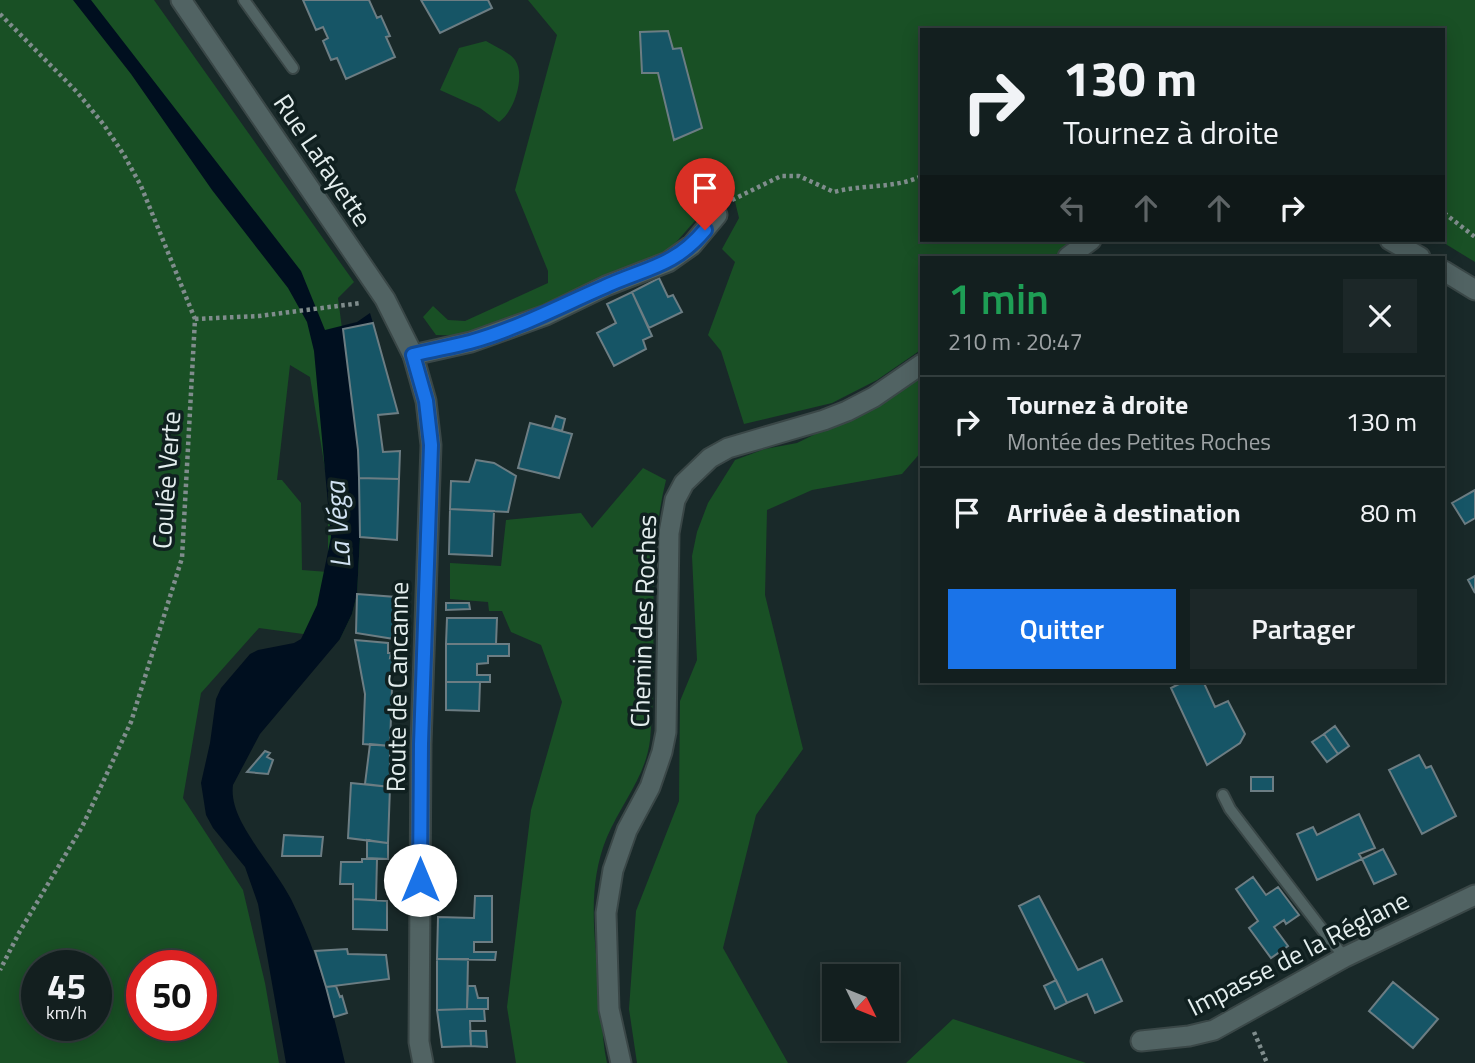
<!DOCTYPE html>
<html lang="fr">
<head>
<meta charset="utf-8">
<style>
	:root { --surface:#131f1f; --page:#1c2728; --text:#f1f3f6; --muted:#9da2a4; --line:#323d3d; --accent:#1a73e8 }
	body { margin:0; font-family:"Titillium Web",sans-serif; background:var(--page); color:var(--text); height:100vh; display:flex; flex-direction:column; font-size:26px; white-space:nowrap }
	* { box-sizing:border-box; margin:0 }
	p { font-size:23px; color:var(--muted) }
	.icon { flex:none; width:38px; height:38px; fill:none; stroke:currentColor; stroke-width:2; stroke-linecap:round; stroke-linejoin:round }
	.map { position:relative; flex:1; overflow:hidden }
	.sheet { position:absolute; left:920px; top:256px; width:525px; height:427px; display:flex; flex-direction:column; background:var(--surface); border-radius:0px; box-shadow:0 4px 18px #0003,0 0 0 2px var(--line) }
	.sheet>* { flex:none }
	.top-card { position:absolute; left:920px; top:28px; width:525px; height:214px; border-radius:0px; box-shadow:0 4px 18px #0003,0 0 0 2px var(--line); background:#131f1f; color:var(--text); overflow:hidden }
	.needle { width:46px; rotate:133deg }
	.controls { position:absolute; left:822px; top:964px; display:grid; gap:14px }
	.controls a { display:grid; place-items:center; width:77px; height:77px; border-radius:0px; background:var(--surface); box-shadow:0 4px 18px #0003,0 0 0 2px var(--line); font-size:35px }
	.speed { position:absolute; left:21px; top:950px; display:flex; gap:14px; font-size:35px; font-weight:700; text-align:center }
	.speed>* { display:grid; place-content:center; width:91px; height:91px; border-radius:50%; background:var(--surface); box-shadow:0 4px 18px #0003,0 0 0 2px var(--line); line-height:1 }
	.speed small { font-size:18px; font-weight:400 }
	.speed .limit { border:10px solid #d22; background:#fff; color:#111 }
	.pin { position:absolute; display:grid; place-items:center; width:60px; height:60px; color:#fff; margin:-72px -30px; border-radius:50% 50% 50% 0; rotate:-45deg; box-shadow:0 0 7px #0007 }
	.pin .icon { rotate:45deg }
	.me { position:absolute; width:77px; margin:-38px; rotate:0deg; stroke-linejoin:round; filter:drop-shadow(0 0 5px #0008) }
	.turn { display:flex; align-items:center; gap:24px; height:147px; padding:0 28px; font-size:32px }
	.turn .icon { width:91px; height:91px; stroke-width:2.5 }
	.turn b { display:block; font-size:49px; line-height:60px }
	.lanes { display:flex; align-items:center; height:66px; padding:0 28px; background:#0003; justify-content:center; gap:35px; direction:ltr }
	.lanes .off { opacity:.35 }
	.round { display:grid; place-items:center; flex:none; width:74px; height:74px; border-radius:0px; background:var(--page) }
	.summary { display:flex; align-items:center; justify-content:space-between; height:119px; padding:0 28px }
	h1 { font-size:42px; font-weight:600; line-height:52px; color:#1e9e55 }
	.button { display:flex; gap:14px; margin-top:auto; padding:14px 28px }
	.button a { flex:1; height:80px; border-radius:0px; background:var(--accent); color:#fff; font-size:28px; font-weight:600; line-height:80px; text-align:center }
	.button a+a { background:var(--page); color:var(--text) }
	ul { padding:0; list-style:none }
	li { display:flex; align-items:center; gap:21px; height:91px; padding:0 28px; border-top:2px solid var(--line) }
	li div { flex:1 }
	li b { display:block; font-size:26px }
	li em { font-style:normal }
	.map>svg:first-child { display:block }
</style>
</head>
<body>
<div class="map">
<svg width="1475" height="1063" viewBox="0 0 1475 1063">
	<rect width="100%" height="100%" fill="#192929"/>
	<!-- green -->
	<path fill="#195025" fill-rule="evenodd" d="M0 0H154L354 282 338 298 358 450 360 537 357 594 352 614 340 639 259 628 201 693 183 798 243 890 265 983 279 1063H0ZM290 365 310 377 328 487V572L302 570 301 503 282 480H277ZM37 966H96V1026H37ZM142 966H201V1026H142Z
		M528 0H1475V262L1439 240H1444V30H922V240H1083L1054 257H922V349L877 380 832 403 744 424 721 351 708 335 735 262 722 249 739 218 730 181 671 248 639 269 478 336 436 335 423 317 433 306 448 320 465 321 548 283V271L515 190 557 35Z
		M486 41C494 46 509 52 515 60 526 76 514 112 499 122L480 108 440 90 459 48Z
		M922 376V451L902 474 812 490 767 510 765 595 803 749 756 815 723 948 788 1063H637L629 1009 636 911 679 801 680 701 697 660 692 556 697 532 708 503 735 460 765 449 797 443 883 401Z
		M643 468 666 480C645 564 659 654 650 740 646 776 621 804 607 837 586 887 595 941 600 994 602 1017 602 1041 607 1063H516L507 1007 531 810 562 702 541 645 511 632 502 611H489L488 602 450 599V563L501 566 506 520 581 513 592 528Z
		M953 1019 1086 1063H906Z"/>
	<!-- water -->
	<path fill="#000f1f" d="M73 0H91L301 271 325 330 357 322 370 313 373 323 343 329 358 450 360 537 357 594 352 614 340 639 260 734 233 785C230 808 246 830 258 849 269 865 282 882 291 899 317 951 332 1006 345 1063H286L258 904 245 867 213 828 206 815 201 783 210 743 216 699 221 688 250 654 258 650 294 643 301 639 317 605 331 537 314 351 307 322 288 288 212 190 131 74Z"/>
	<!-- building -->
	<path fill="#165566" stroke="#6c7d83" stroke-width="2" d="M303 0H369L377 18 381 16 390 36 386 37 395 57 346 79 337 58 331 60 323 41 328 38 323 27 316 30Z
		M421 0H488L492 8 440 33Z
		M668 31 673 49 681 48 702 128 674 140 658 73H642L640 32Z
		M659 278 668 297 673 295 682 312 649 328 632 292Z
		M632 292 652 336 643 340 646 349 614 366 597 333 616 323 607 304Z
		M373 323 398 413 378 415 383 452 400 451 399 479 359 478 358 450 343 329Z
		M556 416 565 419 562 431 552 428Z
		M530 423 572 434 559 478 518 468Z
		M476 460 494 463 516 476 508 512 450 509 451 481 469 482Z
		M359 478 399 479 397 540 360 537Z
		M1475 490V518L1465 524 1452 503Z
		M450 509 494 511 492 556 449 554Z
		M1475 576V593L1468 580Z
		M357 594 396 597 394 639 356 633Z
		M446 603H469L470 609 446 610Z
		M447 618H497L496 644H446Z
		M355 640 388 643V653H391L390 658 393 657 390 746 363 744 365 694Z
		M446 644H509V656H488V663L477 664V675H490V682H446Z
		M1177 681H1203L1215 707 1228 701 1245 734 1240 743 1207 765 1171 688 1179 684Z
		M446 682H480L479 711 446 710Z
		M1335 726 1349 746 1338 754 1324 734Z
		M1324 734 1338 754 1327 762 1312 742Z
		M370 744 390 746V787L365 784Z
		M265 751 270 753 267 757 273 760 268 774 247 772Z
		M1419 755 1426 768 1431 766 1456 816 1422 834 1389 770Z
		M1251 777H1273V791H1251Z
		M351 783 390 787 388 843 348 838Z
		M1359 814 1375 848 1359 854 1362 859 1317 880 1297 834 1313 827 1317 835Z
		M284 835 323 837 321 856H282Z
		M367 840 388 843V859L367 858Z
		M1383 849 1396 874 1374 884 1362 859Z
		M362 859H377L376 900 353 899V884H340L341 862H362Z
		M1253 877 1266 895 1278 887 1299 915 1286 924 1284 920 1274 927 1288 946 1271 958 1249 928 1258 921 1236 889Z
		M475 896H492V942H474V952H496L495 960 437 959 438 917 474 918Z
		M1039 896 1078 970 1102 959 1122 1001 1095 1013 1087 994 1067 1003 1019 906Z
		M353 899 387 901V930L353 929Z
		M347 949 348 954 386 955 389 979 326 987 315 951Z
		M437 959H468L467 1009 437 1010Z
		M1056 980 1067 1003 1055 1009 1044 986Z
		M1393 982 1438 1019 1413 1048 1369 1011Z
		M336 986 340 997 342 996 347 1013 334 1017 326 987Z
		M468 986H475L478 998H488V1009H467Z
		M467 1009H484L485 1021H470L471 1046 442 1047 437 1010Z
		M470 1031H486L487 1047 471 1046Z"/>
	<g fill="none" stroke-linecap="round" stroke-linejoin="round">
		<!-- service casing -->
		<g stroke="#3a4747" stroke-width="14">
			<path id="service" d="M244 0 293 68
				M1223 795 1230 809 1331 941 1345 957"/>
		</g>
		<!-- minor casing -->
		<g stroke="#3a4747" stroke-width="23">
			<path id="minor" d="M1390 240 1420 257
				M1068 257 1091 240
				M1444 271 1475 290
				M413 355 471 342 546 315 606 286 668 262 692 245 717 215
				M1141 1041 1189 1036 1214 1030 1345 957 1475 895
				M621 1063 609 1009 606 913 613 870 627 830 650 787 662 752 666 732 669 533 675 500 684 483 710 458 728 448 824 420 847 411 874 397 922 364"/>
		</g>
		<!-- secondary casing -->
		<g stroke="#3a4747" stroke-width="23">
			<path id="secondary" d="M181 0 385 299 413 355 426 401 431 445 421 744 419 1042 423 1063"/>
		</g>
		<!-- path -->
		<path stroke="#808d8d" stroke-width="4.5" stroke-dasharray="3.5 3.5" stroke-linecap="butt" d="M0 14 77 92 104 125 124 155 141 186 195 319 182 558 131 722 82 827 20 931 0 970
			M732 200 781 176H799L834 192C864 184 894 189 922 176
			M1444 213 1475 237
			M195 319 259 316 361 303
			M1254 1032 1267 1063"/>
		<!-- service -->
		<use href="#service" stroke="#516363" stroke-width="10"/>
		<!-- minor -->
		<use href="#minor" stroke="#516363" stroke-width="19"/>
		<!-- secondary -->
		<use href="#secondary" stroke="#516363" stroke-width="19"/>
	</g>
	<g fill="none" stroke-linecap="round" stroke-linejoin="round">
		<!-- route casing -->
		<g stroke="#114b97" stroke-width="18">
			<path id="route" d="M420 880 421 744 431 445 426 401 413 355C432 350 451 347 470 342 517 329 560 306 604 287 645 268 674 267 705 230"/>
		</g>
		<!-- route -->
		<use href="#route" stroke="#1a73e8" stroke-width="12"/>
	</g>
	<g text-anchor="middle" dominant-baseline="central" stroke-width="7" stroke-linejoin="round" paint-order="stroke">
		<!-- street labels -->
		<g font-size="26" fill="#e4eeee" stroke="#102020">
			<text transform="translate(323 160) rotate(56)">Rue Lafayette</text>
			<text transform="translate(166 480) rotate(-86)">Coulée Verte</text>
			<text transform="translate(643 621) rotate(-88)">Chemin des Roches</text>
			<text transform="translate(397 687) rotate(-89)">Route de Cancanne</text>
			<text transform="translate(1298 953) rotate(-27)">Impasse de la Réglane</text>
		</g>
		<!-- water labels -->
		<g font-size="28" font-style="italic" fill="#d1e2f2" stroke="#102020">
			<text transform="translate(337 525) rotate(-94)">La Véga</text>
		</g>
	</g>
</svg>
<div class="controls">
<a><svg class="needle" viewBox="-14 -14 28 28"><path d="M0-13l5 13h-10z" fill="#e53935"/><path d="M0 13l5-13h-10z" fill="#9da2a4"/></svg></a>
</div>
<div class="speed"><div>45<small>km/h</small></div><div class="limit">50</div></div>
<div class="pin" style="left:705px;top:230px;background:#d93025"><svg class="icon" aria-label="arrive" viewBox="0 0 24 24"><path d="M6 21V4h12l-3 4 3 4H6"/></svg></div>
<svg class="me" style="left:420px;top:880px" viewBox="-20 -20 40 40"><circle r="19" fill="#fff"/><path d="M0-13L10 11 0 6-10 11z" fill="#1a73e8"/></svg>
<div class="top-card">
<div class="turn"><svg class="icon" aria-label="right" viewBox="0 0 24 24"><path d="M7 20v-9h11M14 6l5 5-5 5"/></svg><div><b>130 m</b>Tournez à droite</div></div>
<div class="lanes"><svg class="icon off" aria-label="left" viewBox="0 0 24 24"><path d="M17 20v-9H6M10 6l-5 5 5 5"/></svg><svg class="icon off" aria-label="ahead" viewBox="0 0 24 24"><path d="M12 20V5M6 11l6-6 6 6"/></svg><svg class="icon off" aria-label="ahead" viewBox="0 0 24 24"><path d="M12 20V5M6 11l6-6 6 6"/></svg><svg class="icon" aria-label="right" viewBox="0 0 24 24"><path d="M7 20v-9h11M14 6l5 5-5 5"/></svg></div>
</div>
<section class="sheet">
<div class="summary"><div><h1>1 min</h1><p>210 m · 20:47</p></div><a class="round"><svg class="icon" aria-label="close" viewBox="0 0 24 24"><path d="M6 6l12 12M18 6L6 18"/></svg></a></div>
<ul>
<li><svg class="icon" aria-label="right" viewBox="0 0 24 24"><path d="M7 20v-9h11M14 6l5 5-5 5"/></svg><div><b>Tournez à droite</b><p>Montée des Petites Roches</p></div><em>130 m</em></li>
<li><svg class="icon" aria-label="arrive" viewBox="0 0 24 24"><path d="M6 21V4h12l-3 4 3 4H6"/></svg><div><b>Arrivée à destination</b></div><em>80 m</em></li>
</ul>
<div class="button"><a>Quitter</a><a>Partager</a></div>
</section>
</div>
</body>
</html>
